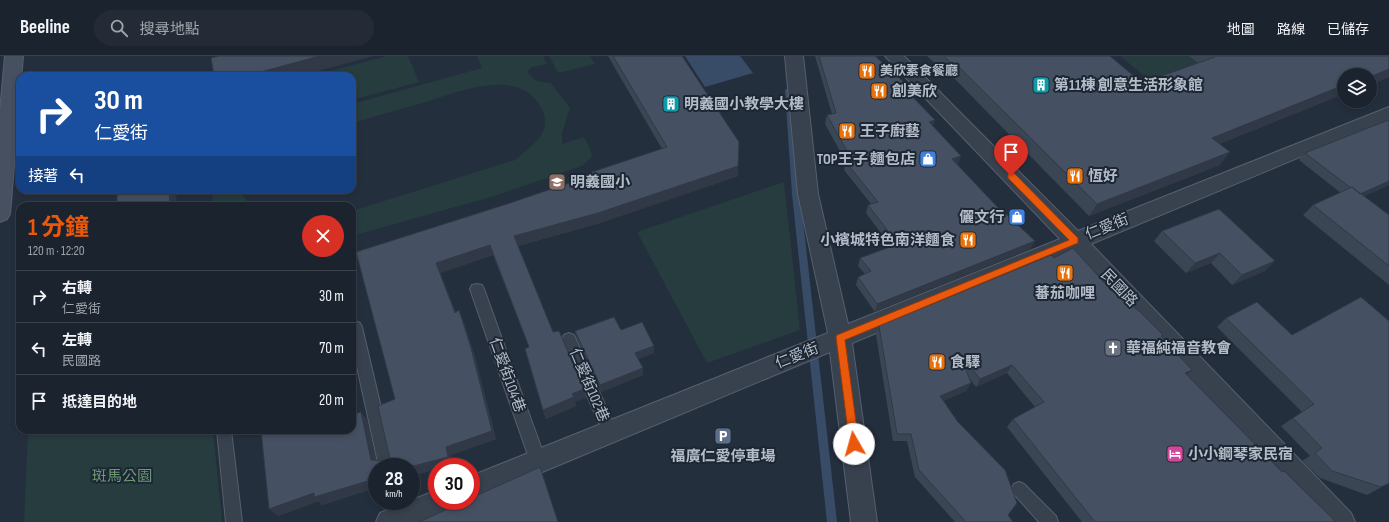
<!DOCTYPE html>
<html lang="zh-TW">
<head>
<meta charset="utf-8">
<style>
	:root { --surface:#1b232e; --page:#242b36; --text:#f1f3f6; --muted:#a0a4aa; --line:#39404a; --accent:#ea580c }
	body { margin:0; font-family:"Sofia Sans Condensed","Noto Sans TC",sans-serif; background:var(--page); color:var(--text); height:100vh; display:flex; flex-direction:column; font-size:15px; white-space:nowrap }
	* { box-sizing:border-box; margin:0 }
	p { font-size:13px; color:var(--muted) }
	.icon { flex:none; width:22px; height:22px; fill:none; stroke:currentColor; stroke-width:2; stroke-linecap:round; stroke-linejoin:round }
	.map { position:relative; flex:1; overflow:hidden }
	.details { position:absolute; left:16px; top:146px; width:340px; height:232px; display:flex; flex-direction:column; background:var(--surface); border-radius:12px; box-shadow:0 2px 6px #0003,0 0 0 1px var(--line) }
	.details>* { flex:none }
	.banner { position:absolute; left:16px; top:16px; width:340px; height:122px; border-radius:12px; box-shadow:0 2px 6px #0003,0 0 0 1px var(--line); background:#1a4fa0; color:#fff; overflow:hidden }
	.tools { position:absolute; left:1337px; top:12px; display:grid; gap:8px }
	.tools a { display:grid; place-items:center; width:40px; height:40px; border-radius:50%; background:var(--surface); box-shadow:0 2px 6px #0003,0 0 0 1px var(--line); font-size:20px }
	.speed { position:absolute; left:368px; top:402px; display:flex; gap:8px; font-size:20px; font-weight:700; text-align:center }
	.speed>* { display:grid; place-content:center; width:52px; height:52px; border-radius:50%; background:var(--surface); box-shadow:0 2px 6px #0003,0 0 0 1px var(--line); line-height:1 }
	.speed small { font-size:10px; font-weight:400 }
	.speed .limit { border:6px solid #d22; background:#fff; color:#111 }
	.pin { position:absolute; display:grid; place-items:center; width:34px; height:34px; color:#fff; margin:-41px -17px; border-radius:50% 50% 50% 0; rotate:-45deg; box-shadow:0 0 4px #0007 }
	.pin .icon { rotate:45deg }
	.me { position:absolute; width:44px; margin:-22px; rotate:353deg; stroke-linejoin:round; filter:drop-shadow(0 0 3px #0008) }
	.turn { display:flex; align-items:center; gap:14px; height:84px; padding:0 12px; font-size:18px }
	.turn .icon { width:52px; height:52px; stroke-width:2.5 }
	.turn b { display:block; font-size:28px; line-height:34px }
	.then { display:flex; align-items:center; height:38px; padding:0 12px; background:#0003; gap:8px; font-size:15px }
	.round { display:grid; place-items:center; flex:none; width:42px; height:42px; border-radius:21px; background:var(--page) }
	.headline { display:flex; align-items:center; justify-content:space-between; height:68px; padding:0 12px }
	h1 { font-size:24px; font-weight:700; line-height:30px; color:var(--accent) }
	ul { padding:0; list-style:none }
	li { display:flex; align-items:center; gap:12px; height:52px; padding:0 12px; border-top:1px solid var(--line) }
	li div { flex:1 }
	li b { display:block; font-size:15px }
	li em { font-style:normal }
	header { display:flex; align-items:center; gap:24px; box-sizing:border-box; height:56px; padding:0 20px; background:var(--surface); border-bottom:1px solid var(--line) }
	header strong { font-size:19px }
	nav { display:flex; gap:22px; margin-inline-start:auto; font-size:14px }
	.search { width:280px; height:36px; background:var(--page); display:flex; align-items:center; gap:10px; box-sizing:border-box; padding:0 14px; border-radius:22px; color:var(--muted); font-size:15px }
	.map>svg:first-child { display:block }
</style>
</head>
<body>
<header>
<strong>Beeline</strong>
<div class="search"><svg class="icon" aria-label="search" viewBox="0 0 24 24"><circle cx="10" cy="10" r="6"/><path d="M15 15l6 6"/></svg>搜尋地點</div>
<nav><a>地圖</a><a>路線</a><a>已儲存</a></nav>
</header>
<div class="map">
<svg width="1389" height="466" viewBox="0 0 1389 466">
	<rect width="100%" height="100%" fill="#242f3e"/>
	<!-- green -->
	<path fill="#263c3f" d="M387 0H408L419 26 352 44V20H311Z
		M477 0H543L547 8 532 11 527 16 536 25 551 27 570 52 562 77V88L584 81 590 92 592 101 582 110 494 140 352 180V155L515 104C529 92 552 78 543 56 524 9 461 35 426 46 401 53 377 60 352 67V48L482 12Z
		M549 0H590L595 8 558 17Z
		M1120 0H1228L1152 26Z
		M784 126 800 274 707 307 637 176Z
		M213 134H243L242 138 250 150H212Z
		M28 374H213L222 466H24Z"/>
	<!-- water -->
	<path fill="#394c67" d="M685 0H740L753 17 705 31Z"/>
	<g fill="none" stroke-linecap="round" stroke-linejoin="round">
		<!-- stream -->
		<path fill="#394c67" fill-rule="evenodd" d="M786 33H792L793 35 800 138 837 466H827L792 138 785 35Z"/>
		<!-- lane casing -->
		<g stroke="#565f6c" stroke-width="2">
			<path id="lane" d="M477 228 482 229 484 233 546 405 543 410 538 412 533 410 530 405 470 233 472 229Z
				M355 265 360 267 362 271 395 411H379L352 288V266Z
				M569 277 574 279 617 376 615 381 610 383 605 381 603 376 562 283 564 279Z
				M217 374H231L242 466H226Z
				M1019 426 1024 428 1056 460 1058 466H1039L1014 438 1011 433 1014 428Z
				M386 445H402L406 462 404 466H392Z"/>
		</g>
		<!-- street casing -->
		<g stroke="#565f6c" stroke-width="2">
			<path id="street" d="M785 0H803L818 138 848 268 1060 183 885 0H904L1078 175 1389 51V64L1091 188 1351 457 1355 466H1324L1072 196 852 287 877 466H851L830 296 480 442 471 446 470 445 471 420 828 277 798 138Z
				M437 434V445H454L450 454 421 466H376L380 457Z"/>
		</g>
		<!-- secondary casing -->
		<g stroke="#565f6c" stroke-width="2">
			<path id="secondary" d="M5 0H23L10 158 7 163 0 166V55Z"/>
		</g>
		<!-- lane -->
		<use href="#lane" fill="#38414e" fill-rule="evenodd"/>
		<!-- street -->
		<use href="#street" fill="#38414e" fill-rule="evenodd"/>
		<!-- secondary -->
		<use href="#secondary" fill="#465061" fill-rule="evenodd"/>
	</g>
	<!-- wall -->
	<path fill="#3b4654" d="M608 0H682L738 120 600 167 518 190 553 276 584 333 586 342 575 346 576 350 546 363 543 354 529 291 493 199 440 217 456 257 463 264 475 301 496 383 451 399 453 409 444 411H437V413L411 420V411L374 430 375 432 322 449 319 445 278 460 367 364 376 404 389 405 390 403 395 343 356 196 504 149 575 125 574 122 662 93Z
		M815 0H878L876 1 908 30 907 35 933 70 961 100 957 108 1003 157 1035 185 1030 193 875 256 856 229 858 221 865 218 858 210 860 202 891 191 866 157 868 149 871 148 844 114 846 106 825 68 827 59 832 58Z
		M927 0H1110L1142 27 1198 7 1189 0H1389V21L1370 29 1344 19V40L1341 39 1219 88 1220 109 1089 160 952 20 949 21Z
		M1389 64V129L1364 140 1389 159V229L1303 159 1313 149 1341 137 1299 104 1305 97Z
		M1162 175 1265 215 1232 229 1211 207 1186 217 1154 185Z
		M1054 202 1109 232 1162 281 1192 314 1187 319 1282 416 1336 466H1082L1007 371 1013 363 1035 351 1007 317 976 331 970 323 971 327 966 335 943 345 1008 459 1013 466H955L915 421 907 385H893L876 279 879 270Z
		M1226 262 1292 279 1389 427 1367 439 1320 422 1302 405 1310 400 1281 370 1302 356 1217 271Z
		M621 274 654 290V297L638 303 643 319 601 336 577 282 575 275Z"/>
	<!-- shaded-wall -->
	<path fill="#303945" d="M320 0H374L300 20H246Z
		M956 8 952 20 949 21 953 9Z
		M1389 13V21L1370 29V21Z
		M1344 29V35L1341 39 1203 94 1212 82Z
		M908 30 905 39 904 32Z
		M935 64 932 72 929 66Z
		M1230 96 1220 109 1089 160 1097 148Z
		M961 100 958 108 949 111 952 103Z
		M738 110V120L600 167 517 190 514 180Z
		M1389 125V129L1352 145 1359 138Z
		M169 134H176L177 150H170Z
		M1035 185 1030 193 875 256 877 248Z
		M490 189 493 199 440 217 460 266 436 207Z
		M1220 197 1211 207 1186 217 1195 207Z
		M1275 205 1265 215 1232 229 1242 219Z
		M459 254 463 264 475 301 496 383 451 399 453 409 444 411H437V413L411 420V411H410L446 391Z
		M654 290V297L636 304 635 297Z
		M1012 309 1007 317 976 331 980 323Z
		M643 312V319L601 336 600 329Z
		M1192 314 1184 322 1185 317Z
		M971 327 966 335 936 348 940 340Z
		M584 333 586 342 575 346 576 350 546 363 543 354 572 338Z
		M361 356 367 364 377 411 371 404Z
		M540 411 543 419 558 466Z
		M377 420V429L374 430 375 432 322 449 319 445 278 460 269 453 314 437Z"/>
	<!-- building -->
	<path fill="#455162" stroke="#303945" d="M219 0H320L246 20H214L211 2Z
		M613 0H682L739 86 738 110 598 157 514 180 553 276 559 275 584 333 572 338 574 341 543 354 525 293 529 291 490 189 436 207 455 257 459 254 471 292 492 375 446 391 448 401 410 411H377V420L368 422V425L314 441V437L269 453 261 374H352V359L361 356 371 404 389 405 390 403 378 350 395 343 356 196 504 149 575 125 574 122 667 91Z
		M819 0H875L908 30 904 32 935 64 929 66 961 100 952 103 1003 157 1004 156 1035 185 877 248 858 221 871 215 860 202 898 188 868 149 878 146 846 106 852 104 827 59 836 57Z
		M944 0H1110L1142 27 1215 1 1214 0H1389V13L1370 21V19H1344V29L1212 82 1230 96 1097 148 956 8 953 9Z
		M1389 64V125L1360 138 1352 131 1351 132 1305 97 1368 72Z
		M1352 131 1389 159V210L1313 149Z
		M117 134H169L170 150H117Z
		M1219 153 1275 205 1242 219 1220 197 1195 207 1162 175Z
		M1073 192 1109 232 1140 256 1163 279 1161 280 1192 314 1185 317 1282 416 1284 415 1336 466H1095L1013 363 1044 346 1012 309 980 323 959 296 971 327 940 340 958 366 1005 414 1017 447 1008 459 1013 466H966L919 414 911 378H897L879 270 1051 199 1054 202Z
		M1361 241 1389 265V427L1381 431 1332 415 1315 397 1322 392 1293 362 1314 348 1226 262 1257 246 1292 279Z
		M614 261 621 274 642 266 654 290 635 297 643 312 600 329 575 275Z
		M540 411 558 466H419L465 445H471V442Z"/>
	<!-- route -->
	<path fill="#ea580c" stroke="#983908" d="M1008 117H1014L1078 182V187L845 284 859 388 858 391 854 393 850 391 836 281 837 279 1069 184 1008 122Z"/>
	<!-- icons -->
	<defs>
		<g id="restaurant-square" transform="scale(0.9)"><rect x="-9" y="-9" width="18" height="18" rx="4" fill="#e8710a" stroke="#1d2633"/><path d="M-5-6h1v4h1v-4h1v4h1v-4h1v5L-1.5 .5V6h-2V.5L-5-1ZM5-6V6H3V1.5H1.5Q1.5-4 5-6Z" fill="#fff"/></g>
		<g id="building-square" transform="scale(0.9)"><rect x="-9" y="-9" width="18" height="18" rx="4" fill="#0f9aa8" stroke="#1d2633"/><path d="M-4-6H4V6H1V3H-1V6H-4ZM-2.5-4.3h1.7v1.8h-1.7ZM.8-4.3h1.7v1.8H.8ZM-2.5-1h1.7V.8h-1.7ZM.8-1h1.7V.8H.8Z" fill="#fff"/></g>
		<g id="shop-square" transform="scale(0.9)"><rect x="-9" y="-9" width="18" height="18" rx="4" fill="#3f7fe0" stroke="#1d2633"/><path d="M-5-2.5h2.3a2.7 3.5 0 0 1 5.4 0H5L5.5 6h-11ZM-1.5-2.5h3a1.5 2.3 0 0 0-3 0Z" fill="#fff"/></g>
		<g id="school-square" transform="scale(0.9)"><rect x="-9" y="-9" width="18" height="18" rx="4" fill="#8d6e63" stroke="#1d2633"/><path d="M0-5L7-2L0 1L-7-2ZM-4 1L0 2.5L4 1V4Q0 6-4 4Z" fill="#fff"/></g>
		<g id="church-square" transform="scale(0.9)"><rect x="-9" y="-9" width="18" height="18" rx="4" fill="#6b7280" stroke="#1d2633"/><path d="M-1.2-6h2.4v3.5h3.3v2.4h-3.3V6h-2.4V-.1h-3.3v-2.4h3.3Z" fill="#fff"/></g>
		<g id="parking-square" transform="scale(0.9)"><rect x="-9" y="-9" width="18" height="18" rx="4" fill="#5c6f8a" stroke="#1d2633"/><path d="M-3.5-5.5H1a3.5 3.5 0 0 1 0 7H-1V5.5H-3.5ZM-1-3.4V-.6H.8a1.4 1.4 0 0 0 0-2.8Z" fill="#fff"/></g>
		<g id="hotel-square" transform="scale(0.9)"><rect x="-9" y="-9" width="18" height="18" rx="4" fill="#d1479c" stroke="#1d2633"/><path d="M-6-4.5h1.5V1H6V5H4.5V3h-9V5H-6ZM-4 0a1.8 1.8 0 1 1 3.6 0ZM.5 0V-2.5h3Q6-2.5 6 0Z" fill="#fff"/></g>
	</defs>
	<g fill-rule="evenodd">
		<use href="#restaurant-square" x="867" y="15"/>
		<use href="#building-square" x="1041" y="29"/>
		<use href="#restaurant-square" x="879" y="35"/>
		<use href="#building-square" x="671" y="48"/>
		<use href="#restaurant-square" x="847" y="75"/>
		<use href="#shop-square" x="928" y="103"/>
		<use href="#restaurant-square" x="1075" y="120"/>
		<use href="#school-square" x="557" y="126"/>
		<use href="#shop-square" x="1017" y="161"/>
		<use href="#restaurant-square" x="968" y="184"/>
		<use href="#restaurant-square" x="1065" y="217"/>
		<use href="#church-square" x="1113" y="292"/>
		<use href="#restaurant-square" x="937" y="306"/>
		<use href="#parking-square" x="723" y="380"/>
		<use href="#hotel-square" x="1175" y="398"/>
	</g>
	<g text-anchor="middle" dominant-baseline="central" stroke-width="4" stroke-linejoin="round" paint-order="stroke">
		<!-- far-poi labels -->
		<g font-size="13" font-weight="bold" fill="#b4bcc9" stroke="#1d2633" text-anchor="start">
			<text x="880" y="15">美欣素食餐廳</text>
		</g>
		<!-- poi labels -->
		<g font-size="15" font-weight="bold" fill="#b4bcc9" stroke="#1d2633" text-anchor="start">
			<text x="1054" y="29">第11棟 創意生活形象館</text>
			<text x="892" y="35">創美欣</text>
			<text x="684" y="48">明義國小教學大樓</text>
			<text x="860" y="75">王子廚藝</text>
			<text x="915" y="103" text-anchor="end">TOP王子 麵包店</text>
			<text x="1088" y="120">恆好</text>
			<text x="570" y="126">明義國小</text>
			<text x="1004" y="161" text-anchor="end">儷文行</text>
			<text x="955" y="184" text-anchor="end">小檳城特色南洋麵食</text>
			<text x="1065" y="237" text-anchor="middle">蕃茄咖哩</text>
			<text x="1126" y="292">華福純福音教會</text>
			<text x="950" y="306">食驛</text>
			<text x="1188" y="398">小小鋼琴家民宿</text>
			<text x="723" y="400" text-anchor="middle">福廣仁愛停車場</text>
		</g>
		<!-- street labels -->
		<g font-size="15" fill="#b4bcc9" stroke="#1d2633">
			<text transform="translate(1107 171) rotate(-22)">仁愛街</text>
			<text transform="translate(1119 232) rotate(46)">民國路</text>
			<text transform="translate(797 300) rotate(-22)">仁愛街</text>
			<text transform="translate(507 319) rotate(70)">仁愛街104巷</text>
			<text transform="translate(589 329) rotate(67)">仁愛街102巷</text>
		</g>
		<!-- park labels -->
		<g font-size="15" fill="#6b9a76" stroke="#1d2633">
			<text x="122" y="420">斑馬公園</text>
		</g>
	</g>
</svg>
<div class="tools">
<a><svg class="icon" aria-label="layers" viewBox="0 0 24 24"><path d="M12 4l9 5-9 5-9-5zM3 14l9 5 9-5"/></svg></a>
</div>
<div class="speed"><div>28<small>km/h</small></div><div class="limit">30</div></div>
<div class="pin" style="left:1011px;top:120px;background:#d93025"><svg class="icon" aria-label="arrive" viewBox="0 0 24 24"><path d="M6 21V4h12l-3 4 3 4H6"/></svg></div>
<svg class="me" style="left:854px;top:388px" viewBox="-20 -20 40 40"><circle r="19" fill="#fff"/><path d="M0-13L10 11 0 6-10 11z" fill="#ea580c"/></svg>
<div class="banner">
<div class="turn"><svg class="icon" aria-label="right" viewBox="0 0 24 24"><path d="M7 20v-9h11M14 6l5 5-5 5"/></svg><div><b>30 m</b>仁愛街</div></div>
<div class="then">接著<svg class="icon" aria-label="left" viewBox="0 0 24 24"><path d="M17 20v-9H6M10 6l-5 5 5 5"/></svg></div>
</div>
<section class="details">
<div class="headline"><div><h1>1 分鐘</h1><p>120 m · 12:20</p></div><a class="round" style="background:#d93025;color:#fff"><svg class="icon" aria-label="close" viewBox="0 0 24 24"><path d="M6 6l12 12M18 6L6 18"/></svg></a></div>
<ul>
<li><svg class="icon" aria-label="right" viewBox="0 0 24 24"><path d="M7 20v-9h11M14 6l5 5-5 5"/></svg><div><b>右轉</b><p>仁愛街</p></div><em>30 m</em></li>
<li><svg class="icon" aria-label="left" viewBox="0 0 24 24"><path d="M17 20v-9H6M10 6l-5 5 5 5"/></svg><div><b>左轉</b><p>民國路</p></div><em>70 m</em></li>
<li><svg class="icon" aria-label="arrive" viewBox="0 0 24 24"><path d="M6 21V4h12l-3 4 3 4H6"/></svg><div><b>抵達目的地</b></div><em>20 m</em></li>
</ul>
</section>
</div>
</body>
</html>
